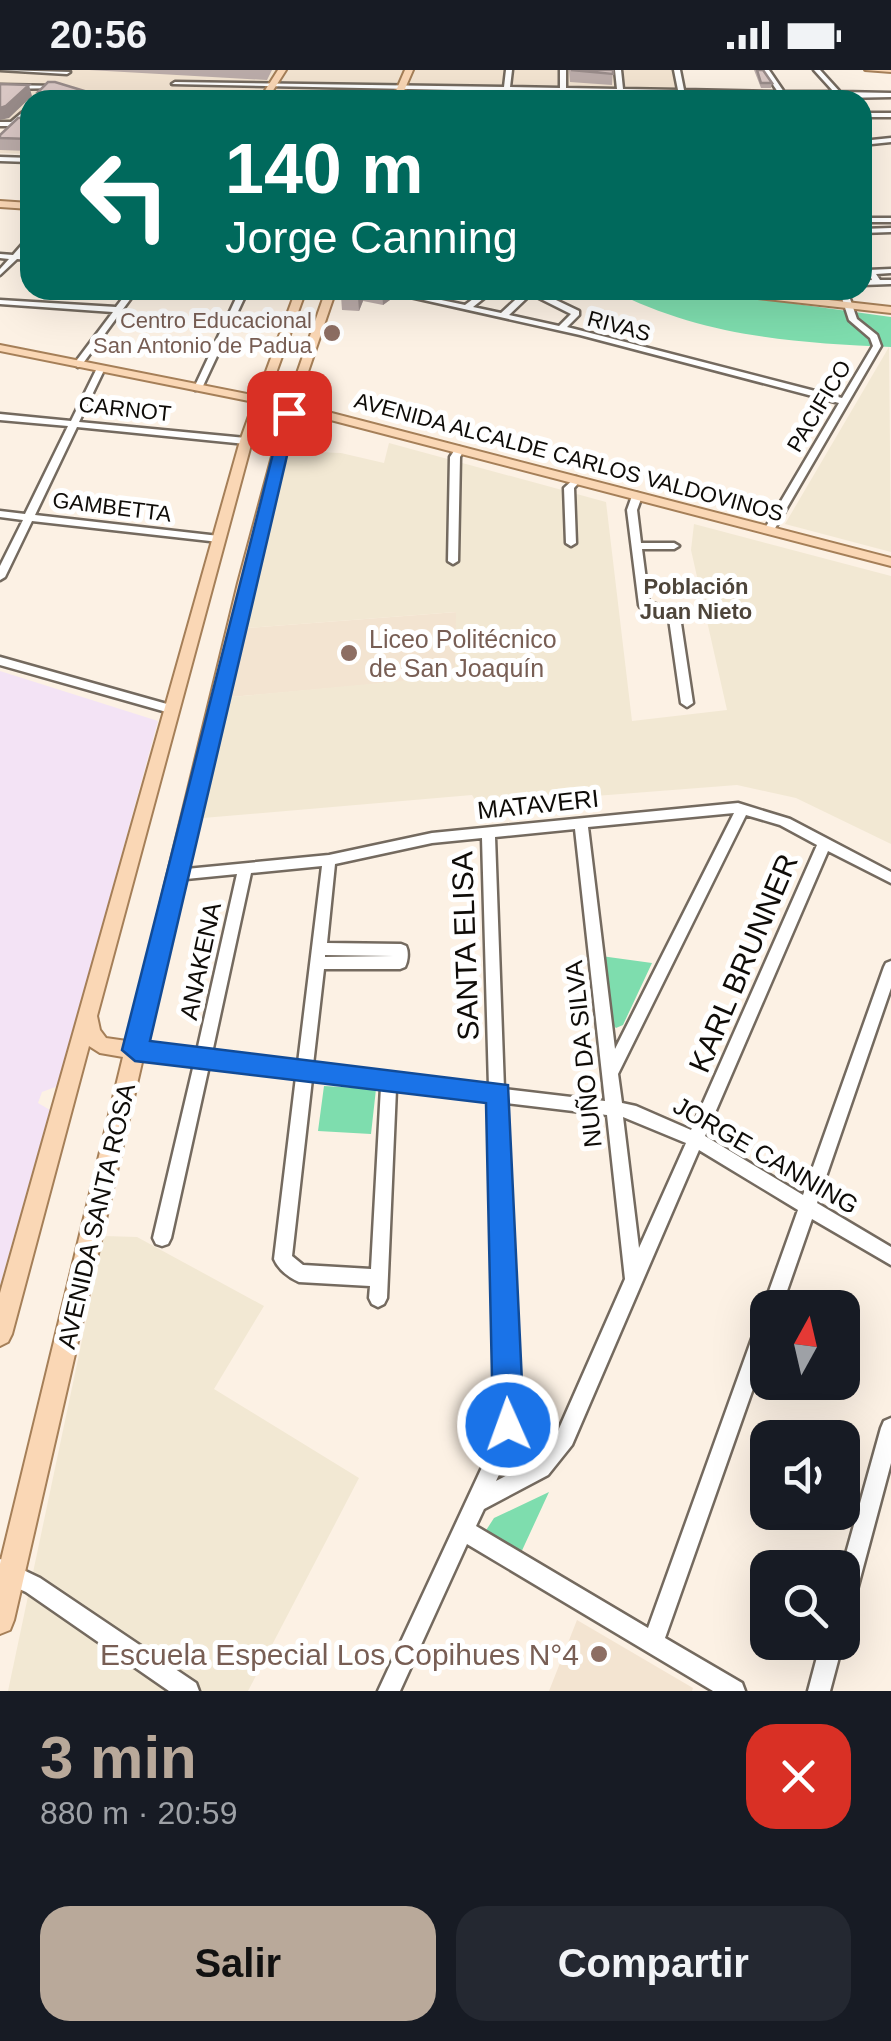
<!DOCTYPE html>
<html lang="es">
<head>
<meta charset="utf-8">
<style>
	:root { --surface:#171b24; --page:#242831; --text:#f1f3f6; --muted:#9ea1a6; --accent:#b9a99a }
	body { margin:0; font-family:Arial,sans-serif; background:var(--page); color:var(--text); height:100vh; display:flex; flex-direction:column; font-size:38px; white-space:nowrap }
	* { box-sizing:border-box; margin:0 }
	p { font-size:32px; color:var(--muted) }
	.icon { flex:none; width:55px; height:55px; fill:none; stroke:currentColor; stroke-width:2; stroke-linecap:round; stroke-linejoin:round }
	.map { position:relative; height:1621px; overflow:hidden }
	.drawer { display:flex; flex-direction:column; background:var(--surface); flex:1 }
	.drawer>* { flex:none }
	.hud { position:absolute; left:20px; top:20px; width:852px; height:210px; border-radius:30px; box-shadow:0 10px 40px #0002; background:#00695c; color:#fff; overflow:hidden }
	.needle { width:65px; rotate:8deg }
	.buttons { position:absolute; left:750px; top:1220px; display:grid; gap:20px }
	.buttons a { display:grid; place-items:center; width:110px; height:110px; border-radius:20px; background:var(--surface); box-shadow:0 10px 40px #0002; font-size:50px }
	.pin { position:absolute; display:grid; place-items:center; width:85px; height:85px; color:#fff; margin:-42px; border-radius:20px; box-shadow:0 5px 15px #0006 }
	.me { position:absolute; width:110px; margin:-55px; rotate:358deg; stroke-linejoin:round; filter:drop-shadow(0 0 8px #0008) }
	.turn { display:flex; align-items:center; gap:35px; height:210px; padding:0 40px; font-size:45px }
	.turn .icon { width:130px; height:130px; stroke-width:2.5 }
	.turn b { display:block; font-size:70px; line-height:85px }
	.round { display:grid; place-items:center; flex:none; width:105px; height:105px; border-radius:30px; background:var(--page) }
	.summary { display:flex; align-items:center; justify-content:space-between; height:170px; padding:0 40px }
	h1 { font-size:60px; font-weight:600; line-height:75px; color:var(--accent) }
	.primary-button { display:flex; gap:20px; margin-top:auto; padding:20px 40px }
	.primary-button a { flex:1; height:115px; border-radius:30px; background:var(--accent); color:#111; font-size:40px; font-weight:600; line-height:115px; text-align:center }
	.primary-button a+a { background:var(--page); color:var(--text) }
	.status { display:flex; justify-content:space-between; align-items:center; height:70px; padding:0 50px; background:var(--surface); direction:ltr }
	.status svg { height:28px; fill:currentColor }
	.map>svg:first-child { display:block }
</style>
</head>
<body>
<div class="status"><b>20:56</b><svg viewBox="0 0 49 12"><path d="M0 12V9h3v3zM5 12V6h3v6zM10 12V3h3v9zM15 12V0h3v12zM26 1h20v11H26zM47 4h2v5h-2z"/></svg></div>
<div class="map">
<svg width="891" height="1621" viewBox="0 0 891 1621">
	<rect width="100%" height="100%" fill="#fcf1e4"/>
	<!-- built -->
	<path fill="#f3e4d1" d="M0 0H673L678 30H30V84L0 83V74L19 52H0Z
		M457 542 455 607 231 627 247 558Z
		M577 1550 693 1618 692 1621H549Z"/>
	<!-- industrial -->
	<path fill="#f2e8d3" d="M889 277 891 482 785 454Z
		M389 373 606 432 632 651 727 640 691 480 694 454 891 506V774L796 728 737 715 478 735 472 725 203 748 231 627 455 606 456 542 247 558 288 381 341 383 384 393Z
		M104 1166 137 1167 264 1236 214 1319 359 1408 248 1621H8Z"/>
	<!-- medical -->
	<path fill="#f3e3f5" d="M0 601 158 651 58 1016 42 1022 38 1033 50 1040 0 1215Z"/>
	<!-- green -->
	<path fill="#7eddae" d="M611 220H695L891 247V277C792 273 701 266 611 220Z
		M601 886 652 893 623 955 616 958 610 952Z
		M324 1016 376 1019 371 1064 318 1061Z
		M521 1353 550 1368 543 1384 513 1400 506 1397Z
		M549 1422 519 1487 483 1465 494 1448Z"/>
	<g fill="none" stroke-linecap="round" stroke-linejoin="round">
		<!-- minor casing -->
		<g stroke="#746a5f" stroke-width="5">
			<path id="minor" d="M0 0 70 2 67 4Z
				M506 0H512L510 17 560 18V0H566V18L617 19 615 0H621L623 19 678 20 674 0H680L684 20 778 22 763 0H769L784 22H834L814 0H820L840 22 891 23V27L840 28 786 25 789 29 784 30 780 25 685 24 686 29 681 30 679 23H623L624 29 619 30 617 23 510 21 509 30H503L504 21 172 14 175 12 504 17Z
				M0 15 59 16 62 18 0 19Z
				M266 24 396 27 399 29 264 27Z
				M30 36V41L18 52H30V56H0V52H11Z
				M862 43H891V47H862Z
				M891 68V72L862 75V71Z
				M0 87 30 88V92L0 91Z
				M862 148H891V152H862Z
				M891 158V162L862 163V159Z
				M27 169H30V175L21 185 30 186V190L17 189 0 205V199L9 189 0 188V184L13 185Z
				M891 199V203L876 204 880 210H891V214L862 215V211L872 210 868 200Z
				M129 220H137L81 296 78 297 74 294 113 242 0 234V230L116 237Z
				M240 220H248L202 318 195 320 194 318Z
				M379 220H394L465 235 485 220H494L473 237 501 243 526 220H535L579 241V245L567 257 842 328 873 276 870 268 849 250 841 225 803 222 799 220H847L857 249 877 265 881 276 774 460 769 463 764 460 839 333 580 265ZM531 224 571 244 559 256 509 245Z
				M98 296 105 298 79 352 246 368 251 371 246 374 77 357 35 445 219 466 224 469 219 472 32 451 5 507 0 510V496L23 450 0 447V441L25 444 68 356 0 350V344L71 351Z
				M459 377 464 380 460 387 458 491 453 494 448 491 450 387 456 378Z
				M576 407 581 410 574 418 576 473 571 476 566 473 564 418Z
				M637 423 642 426 637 440 641 473H674L679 476 674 479H642L649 533 677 538 679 540 693 633 687 637 681 633 668 542 640 537 639 535 627 440 632 426Z
				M0 587 174 636 176 639 170 643 0 595Z
				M738 733 790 749 891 802V813L828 781 705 1066 803 1125 884 897 886 893 891 891V918L817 1133 891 1177V1195L812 1149 781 1238H768V1276L665 1568 742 1613 745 1621H713L467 1474 400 1621H378L498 1363 489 1031 396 1019 387 1228 384 1234 378 1237 372 1234 369 1228 370 1216 299 1212C289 1208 278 1199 274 1189L296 1007 209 996 171 1168 168 1174 162 1176 156 1174 153 1168 194 994 135 987 130 985 127 980 130 975 135 973 197 981 237 804 176 810 169 805 176 800 329 785 432 763ZM734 743 615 979 588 757ZM746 745 780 755 817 775 691 1060 636 1036 622 1033 618 1004ZM575 759 605 1031 504 1019 495 767ZM482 768 489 1017 313 995 324 899H400L405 897C408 891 409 882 406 876L401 874 327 873 335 794 432 773ZM322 796 298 993 212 983 251 803ZM325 885 393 886 325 887ZM312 1009 381 1017 371 1199 303 1195 292 1186ZM505 1033 607 1045 625 1209 558 1361 534 1391 496 1411 518 1364ZM623 1047 686 1073 639 1178ZM699 1080 798 1140 763 1238 764 1241 759 1249 648 1558 476 1456 484 1439 548 1405 572 1375Z
				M891 1348V1393L853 1535 849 1542 842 1545V1498L881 1358 884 1351Z
				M0 1489 40 1508 196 1613 199 1621H169L26 1522 0 1510Z
				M821 1572H843L830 1621H808Z"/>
		</g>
		<!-- major casing -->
		<g stroke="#a57f58" stroke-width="4">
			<path id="major" d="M278 0H286L267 30H259Z
				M405 0H413L400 30H392Z
				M865 0H891V2Z
				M0 131 30 133V139L0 137Z
				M296 220H306L267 328 287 332 326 220H336L297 334 891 488V496L296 341 252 513 14 1550 10 1560 0 1564V1494L123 987 100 983 89 976 12 1264 8 1272 0 1276V1223L240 371 254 332 0 281V275L257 326ZM265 334 285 338 238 513 127 971 106 968 100 960 97 946 252 371Z
				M709 220H740L891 237V243L714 223Z"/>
		</g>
		<!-- minor -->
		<use href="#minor" fill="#fff" fill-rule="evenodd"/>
		<!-- major -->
		<use href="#major" fill="#fad7b5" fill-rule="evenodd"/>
	</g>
	<!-- wall -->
	<path fill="#bbaca9" d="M89 0H272L267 10Z
		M569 0H613L612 15 570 12Z
		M754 0H763L772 13 771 18H761Z
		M38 22 249 25V30H40Z
		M30 47V81L0 80V65Z
		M344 220H394V227L383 235 363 231 359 241 342 240 341 226Z"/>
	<!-- shaded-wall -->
	<path fill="#998c8a" d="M29 15 32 26 9 48 0 50V38Z
		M361 220H363V231L359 241 358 227Z
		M384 220H394V227L383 235 382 221Z"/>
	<!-- building -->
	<path fill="#dac8c5" stroke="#998c8a" stroke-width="2.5" d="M571 0H613V4Z
		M757 0H763L772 13H761Z
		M48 12H55L91 23 38 22Z
		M0 14 29 15 6 36 0 38Z
		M93 22 249 25 246 30H86Z
		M30 47V69L0 68V65L18 48Z
		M344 220H361L358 227 341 226Z"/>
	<!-- route -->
	<path fill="#1a73e8" stroke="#114b97" stroke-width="2.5" d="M284 340 297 343 150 971 508 1015 524 1355 520 1366 508 1371 497 1366 493 1355 486 1033 135 991 122 980Z"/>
	<!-- markers -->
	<g fill="#8d6e63" stroke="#fff" stroke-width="4">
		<circle cx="332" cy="263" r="10"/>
		<circle cx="349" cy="583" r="10"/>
		<circle cx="599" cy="1584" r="10"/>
	</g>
	<g text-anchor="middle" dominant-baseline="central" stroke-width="10" stroke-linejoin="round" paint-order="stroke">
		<!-- far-education labels -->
		<g font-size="22" fill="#785e54" stroke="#fff" text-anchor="end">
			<text x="312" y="250">Centro Educacional<tspan x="312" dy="25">San Antonio de Padua</tspan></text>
		</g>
		<!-- far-street labels -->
		<g font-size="22" fill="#0f0c08" stroke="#fff">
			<text transform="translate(619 256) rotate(15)">RIVAS</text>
			<text transform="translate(819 336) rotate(-59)">PACIFICO</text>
			<text transform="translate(125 339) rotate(6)">CARNOT</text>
			<text transform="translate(569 387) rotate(15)">AVENIDA ALCALDE CARLOS VALDOVINOS</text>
			<text transform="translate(112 437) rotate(7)">GAMBETTA</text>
		</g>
		<!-- far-neighbourhood labels -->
		<g font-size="22" font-weight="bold" fill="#4e453a" stroke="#fff">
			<text x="696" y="516">Población<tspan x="696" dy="25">Juan Nieto</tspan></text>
		</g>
		<!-- education labels -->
		<g font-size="25" fill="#785e54" stroke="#fff" text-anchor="start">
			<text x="369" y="569">Liceo Politécnico<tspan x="369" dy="29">de San Joaquín</tspan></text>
		</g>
		<!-- street labels -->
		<g font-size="25" fill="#0f0c08" stroke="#fff">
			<text transform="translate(538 734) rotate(-6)">MATAVERI</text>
			<text transform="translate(200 891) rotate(-78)">ANAKENA</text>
			<text transform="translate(583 984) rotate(-96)">NUÑO DA SILVA</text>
			<text transform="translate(766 1085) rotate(30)">JORGE CANNING</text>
			<text transform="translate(96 1146) rotate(-77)">AVENIDA SANTA ROSA</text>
		</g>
		<!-- near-street labels -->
		<g font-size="30" fill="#0f0c08" stroke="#fff">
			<text transform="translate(465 876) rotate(-92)">SANTA ELISA</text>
			<text transform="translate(743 893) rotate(-67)">KARL BRUNNER</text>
		</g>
		<!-- near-education labels -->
		<g font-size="30" fill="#785e54" stroke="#fff" text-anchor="end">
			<text x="579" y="1584">Escuela Especial Los Copihues N°4</text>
		</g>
	</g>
</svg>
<div class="buttons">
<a><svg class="needle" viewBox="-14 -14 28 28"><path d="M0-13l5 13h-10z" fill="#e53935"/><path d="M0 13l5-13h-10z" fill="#9ea1a6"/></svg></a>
<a><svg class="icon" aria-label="sound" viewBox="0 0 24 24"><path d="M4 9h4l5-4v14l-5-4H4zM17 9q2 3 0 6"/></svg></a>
<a><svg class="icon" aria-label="search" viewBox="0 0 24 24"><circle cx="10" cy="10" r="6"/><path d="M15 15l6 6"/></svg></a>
</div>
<div class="pin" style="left:289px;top:343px;background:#d93025"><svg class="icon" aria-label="arrive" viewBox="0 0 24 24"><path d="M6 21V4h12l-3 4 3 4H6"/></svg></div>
<svg class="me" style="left:508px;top:1355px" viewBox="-20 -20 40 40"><circle r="17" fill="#1a73e8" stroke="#fff" stroke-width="3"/><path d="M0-11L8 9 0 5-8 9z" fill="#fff"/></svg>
<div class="hud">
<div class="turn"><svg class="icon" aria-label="left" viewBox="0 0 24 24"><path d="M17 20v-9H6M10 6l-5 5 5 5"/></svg><div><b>140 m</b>Jorge Canning</div></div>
</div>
</div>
<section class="drawer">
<div class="summary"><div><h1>3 min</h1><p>880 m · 20:59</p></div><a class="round" style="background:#d93025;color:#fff"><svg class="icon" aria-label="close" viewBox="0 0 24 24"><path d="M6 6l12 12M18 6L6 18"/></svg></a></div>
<div class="primary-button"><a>Salir</a><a>Compartir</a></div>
</section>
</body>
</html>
